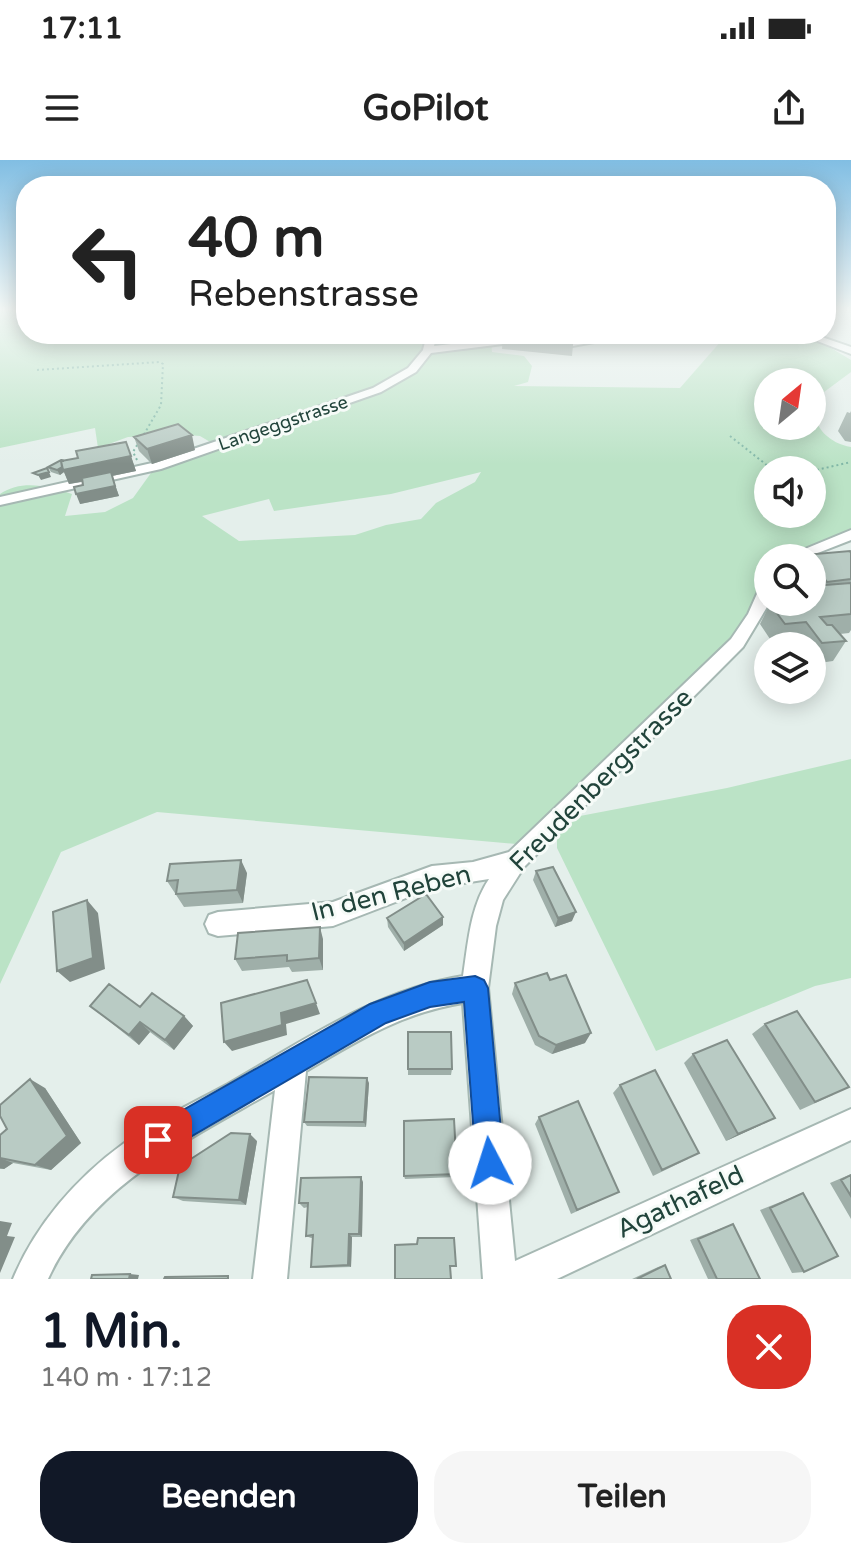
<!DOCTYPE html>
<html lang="de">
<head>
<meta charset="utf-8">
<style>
	:root { --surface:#fff; --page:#f6f6f6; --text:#222; --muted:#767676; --accent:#111827 }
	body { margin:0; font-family:"Varela Round",sans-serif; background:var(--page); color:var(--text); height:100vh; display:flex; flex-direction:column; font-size:30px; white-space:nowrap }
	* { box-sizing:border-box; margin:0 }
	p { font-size:26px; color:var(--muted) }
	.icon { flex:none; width:44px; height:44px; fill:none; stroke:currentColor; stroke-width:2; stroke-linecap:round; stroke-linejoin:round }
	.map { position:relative; height:1119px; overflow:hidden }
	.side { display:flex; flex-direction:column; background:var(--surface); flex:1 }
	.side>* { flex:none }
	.banner { position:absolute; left:16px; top:16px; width:820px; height:168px; border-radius:32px; box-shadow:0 4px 20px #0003; background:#fff; color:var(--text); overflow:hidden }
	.needle { width:52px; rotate:29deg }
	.controls { position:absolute; left:754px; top:208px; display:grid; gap:16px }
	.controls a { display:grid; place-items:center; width:72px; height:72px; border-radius:50%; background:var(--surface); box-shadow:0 4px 20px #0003; font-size:40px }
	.pin { position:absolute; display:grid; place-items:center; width:68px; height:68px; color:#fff; margin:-34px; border-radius:16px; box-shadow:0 4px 12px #0006 }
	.me { position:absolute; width:88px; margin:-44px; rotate:355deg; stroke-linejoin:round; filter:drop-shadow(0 0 6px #0008) }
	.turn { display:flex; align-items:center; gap:28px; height:168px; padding:0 40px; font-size:36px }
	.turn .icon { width:104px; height:104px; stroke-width:2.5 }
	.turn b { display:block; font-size:56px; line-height:68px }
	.round { display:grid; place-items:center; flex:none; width:84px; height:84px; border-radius:32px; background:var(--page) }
	.summary { display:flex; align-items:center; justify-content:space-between; height:136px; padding:0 40px }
	h1 { font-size:48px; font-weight:800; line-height:60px; color:var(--accent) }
	.cta { display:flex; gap:16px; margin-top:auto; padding:16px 40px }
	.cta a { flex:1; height:92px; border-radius:32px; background:var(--accent); color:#fff; font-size:32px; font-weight:800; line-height:92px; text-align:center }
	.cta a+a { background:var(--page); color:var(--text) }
	.status { display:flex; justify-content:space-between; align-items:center; height:56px; padding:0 40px; background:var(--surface); direction:ltr }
	.status svg { height:22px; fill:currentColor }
	header { display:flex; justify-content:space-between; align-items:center; height:104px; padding:0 40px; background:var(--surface); font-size:36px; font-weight:800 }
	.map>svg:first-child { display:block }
</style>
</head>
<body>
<div class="status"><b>17:11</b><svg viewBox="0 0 49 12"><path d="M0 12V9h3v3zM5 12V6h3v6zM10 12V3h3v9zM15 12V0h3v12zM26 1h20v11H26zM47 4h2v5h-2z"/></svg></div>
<header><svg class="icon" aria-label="menu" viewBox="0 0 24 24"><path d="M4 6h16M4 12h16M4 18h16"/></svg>GoPilot<svg class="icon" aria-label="share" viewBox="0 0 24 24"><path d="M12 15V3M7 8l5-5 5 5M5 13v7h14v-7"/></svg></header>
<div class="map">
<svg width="851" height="1119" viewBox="0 0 851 1119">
	<rect width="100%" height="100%" fill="#e4efeb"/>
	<!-- green -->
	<path fill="#bbe3c6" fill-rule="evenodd" d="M0 148H26V174H456V177L491 180 492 192 524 196 532 206 528 222 514 226 680 228 722 180 738 176H811L851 200V212L812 241V222H768V266H812V246C815 269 829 283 851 287V372L791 398H768V429L752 462 559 660 727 628 851 599V818L815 826 656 891 557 688V661L527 685 157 652 61 692 0 824V334C22 319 48 326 72 334L65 356 105 352 133 338 156 306 217 286 200 276 188 275 128 277 98 288 95 268 0 288ZM768 310H812V354H768ZM481 312 475 322 436 343 421 359 386 365 355 375 239 381 202 356 269 339 274 351 391 334Z"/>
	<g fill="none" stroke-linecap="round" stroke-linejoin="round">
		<!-- street casing -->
		<g stroke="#a6b8b3" stroke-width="4">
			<path id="street" d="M427 174H437L434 186 503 178 567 181 613 174H638L567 187 503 184 431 193 416 212 381 232 161 309 0 345V337L152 303 373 228 408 208 423 190Z
				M680 174H764L721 180Z
				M799 174H813L851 187V194Z
				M851 370V380L805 398H783Z
				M768 422 770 442 743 487 524 707 503 740 496 766 488 828 515 1101 851 949V980L557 1119H483L463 843C401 853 359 880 306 911L287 1119H253L275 930C190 979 91 1025 48 1119H13C35 1066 76 1018 123 984 155 961 193 943 228 924 303 881 376 830 463 816 468 784 470 747 489 719L432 728 333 766 218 776 209 773 205 764 209 755 218 752 333 742 432 706 473 702 509 692 731 479 748 454 760 427Z"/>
		</g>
		<!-- path -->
		<path stroke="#81b7a7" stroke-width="2" stroke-dasharray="2 3" stroke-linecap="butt" d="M37 210 160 202 163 204 161 245 143 276
			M730 276 773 310
			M137 300 133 292 139 282
			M812 311 851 302"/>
		<!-- street -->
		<use href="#street" fill="#fff" fill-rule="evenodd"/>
	</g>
	<!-- wall -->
	<path fill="#9fafa9" d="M501 174H574L572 196 502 189 503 176H501Z
		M851 251V282L845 281 838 271 847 252 850 253Z
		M134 277 195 290 152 304 139 291Z
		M126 282 136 311 112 316 119 336 80 344 82 322 69 324 64 312 60 315 51 312 48 307 64 301 78 298Z
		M851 393V470L849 473 840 474 846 481 833 501 812 504V486H796L794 483 774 485 760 464 770 444 812 442V398H803L804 395Z
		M775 530H793L790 535 779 537 774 531Z
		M536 711 572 761 555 767 533 720Z
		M247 713 243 743 184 747 167 721Z
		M443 757V765L404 791 388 767 387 758Z
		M323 779V810L292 812 289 807 242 811 235 799Z
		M550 820 585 883 552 894 535 885 512 834 515 823Z
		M90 846 140 847 184 856 193 866 174 890 150 872 139 885Z
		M765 864 833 935 800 950 752 874Z
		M693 894 761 965 726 981 684 903Z
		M408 909H452L451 915H408Z
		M369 923 366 967 307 966 304 962Z
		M620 925 688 999 653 1016 613 933Z
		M45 928 81 983 51 1010 13 1003 4 1009H0V975Z
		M539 957 619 1032 571 1054 535 964Z
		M257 981 246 1045 183 1041 173 1037Z
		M457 1014 456 1017 405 1019 404 1016Z
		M851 1014V1059L830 1023Z
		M363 1022 362 1077H352L351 1107 316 1108 311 1107 313 1078H311L306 1076 308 1047 304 1048 299 1043Z
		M803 1033 804 1112 792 1113 760 1050Z
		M733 1064 760 1119H708L690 1080Z
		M665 1105 671 1119H632L658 1107Z"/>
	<!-- shaded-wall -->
	<path fill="#828e89" d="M192 275 195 290 152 304 147 289Z
		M131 296 136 311 112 316 119 336 80 344 76 334 112 316 69 324 64 312 60 315 57 310 70 303Z
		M49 312 51 317 41 320 38 315Z
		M793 530 790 535 779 537 782 531Z
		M241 700 247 713 243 743 237 730Z
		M87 740 98 753 105 809 70 822 57 811Z
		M576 752 572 761 555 767 558 758Z
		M443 757V765L404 791V783Z
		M320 767 323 779V810L319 798Z
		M316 843 320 854 286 864 287 875 232 891 224 882 281 853Z
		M184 856 193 866 174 890 165 880Z
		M140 862 150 872 139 885 129 875Z
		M591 873 585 883 552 894 556 885Z
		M367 918 369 923 366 967 364 962Z
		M30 919 45 928 81 983 51 1010 35 1005Z
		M775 958 761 965 726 981 738 974Z
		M250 974 257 981 246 1045 239 1040Z
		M0 998 13 1003 4 1009 0 1008Z
		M361 1017 363 1022 362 1077 359 1074Z
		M0 1061 12 1063 7 1076 15 1077 0 1113Z
		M349 1074 352 1077 351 1107 348 1105Z
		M130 1114 139 1115 138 1119H129Z"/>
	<!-- building -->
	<path fill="#b9cbc4" stroke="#828e89" stroke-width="2" d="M503 174H574V183L503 176Z
		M178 264 192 275 147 289 134 277Z
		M126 282 131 296 63 310 61 301 78 298 76 291Z
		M61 300 64 301H61L62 307 57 310 48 307Z
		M47 308 49 312 38 315 33 313Z
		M111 312 115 326 76 334 74 327 83 325 82 318Z
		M850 391 851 393V419L827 422 812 404V398H807L804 395Z
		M851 423V454L820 457 827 465H832L846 481 822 483 806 462 785 464 770 444 812 442V426Z
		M241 700 237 730 176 734 178 720 167 721 170 704Z
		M553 707 576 752 558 758 536 711Z
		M426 734 443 757 404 783 387 758Z
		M87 740 93 798 57 811 53 752Z
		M320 767 319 798 287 801V795L235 799 238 773Z
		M547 813 550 820 566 815 591 873 556 885 539 876 515 823Z
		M307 820 316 843 281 853 282 865 224 882 221 843Z
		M109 824 140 847 152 833 184 856 165 880 140 862 129 875 90 846Z
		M797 851 849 927 815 942 765 864Z
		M408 872H451L452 909H408Z
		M727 880 775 958 738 974 693 894Z
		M655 910 699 993 662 1010 620 925Z
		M309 917 367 918 364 962H304Z
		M30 919 67 976 35 1005 0 998V975L7 969 0 956V945Z
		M578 941 619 1032 577 1050 539 957Z
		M454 959 457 1014 404 1016V961Z
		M231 973 250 974 239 1040 173 1037 180 1006Z
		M851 1015V1036L841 1020Z
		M361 1017 359 1074H349L348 1105 311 1107 313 1075 306 1076 308 1043H299L301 1018Z
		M803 1033 838 1096 804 1112 770 1048Z
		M733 1064 760 1119H717L698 1079Z
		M418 1078H454L456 1106H450L451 1119H395V1085L417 1084Z
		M665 1105 671 1119H637Z
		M130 1114 129 1119H91L92 1115Z
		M228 1116V1119H164L165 1117Z"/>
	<!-- sky -->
	<linearGradient id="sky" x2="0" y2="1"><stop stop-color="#81bee3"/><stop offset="0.49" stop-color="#f3f8f6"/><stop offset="1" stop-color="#f3f8f6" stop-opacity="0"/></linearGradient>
	<rect width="851" height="304" fill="url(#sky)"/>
	<!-- route -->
	<path fill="#1a73e8" stroke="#114b97" stroke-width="2" d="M475 816 484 820 488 828 504 1003 500 1013 490 1017 480 1013 476 1003 464 842 430 847 386 863 168 990 158 994 148 990 144 980 148 970 370 844 430 822Z"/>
	<g text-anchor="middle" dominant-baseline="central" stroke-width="6" stroke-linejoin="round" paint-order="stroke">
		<!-- far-street labels -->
		<g font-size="18" fill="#21443b" stroke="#f6fbf8">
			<text transform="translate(283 263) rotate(-19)">Langeggstrasse</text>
		</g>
		<!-- near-street labels -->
		<g font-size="26" fill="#21443b" stroke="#f6fbf8">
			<text transform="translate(601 620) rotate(-45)">Freudenbergstrasse</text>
			<text transform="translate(391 733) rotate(-14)">In den Reben</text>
			<text transform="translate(680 1042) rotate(-25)">Agathafeld</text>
		</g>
	</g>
</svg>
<div class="controls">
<a><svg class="needle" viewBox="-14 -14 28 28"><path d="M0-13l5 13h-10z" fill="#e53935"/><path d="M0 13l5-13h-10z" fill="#767676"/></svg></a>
<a><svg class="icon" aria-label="sound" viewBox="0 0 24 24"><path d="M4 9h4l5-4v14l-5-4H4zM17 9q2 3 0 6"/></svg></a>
<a><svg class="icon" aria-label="search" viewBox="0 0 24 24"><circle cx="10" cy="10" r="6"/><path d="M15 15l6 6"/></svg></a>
<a><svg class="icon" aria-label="layers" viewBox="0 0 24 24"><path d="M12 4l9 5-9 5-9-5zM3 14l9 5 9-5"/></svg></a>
</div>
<div class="pin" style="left:158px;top:980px;background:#d93025"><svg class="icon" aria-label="arrive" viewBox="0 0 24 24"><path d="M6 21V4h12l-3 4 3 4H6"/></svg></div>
<svg class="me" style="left:490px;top:1003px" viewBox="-20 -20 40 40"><circle r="19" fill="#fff"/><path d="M0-13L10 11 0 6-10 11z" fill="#1a73e8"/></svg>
<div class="banner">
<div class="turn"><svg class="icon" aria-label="left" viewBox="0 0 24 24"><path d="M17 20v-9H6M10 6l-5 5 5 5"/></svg><div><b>40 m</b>Rebenstrasse</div></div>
</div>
</div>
<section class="side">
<div class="summary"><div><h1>1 Min.</h1><p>140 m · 17:12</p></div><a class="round" style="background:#d93025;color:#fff"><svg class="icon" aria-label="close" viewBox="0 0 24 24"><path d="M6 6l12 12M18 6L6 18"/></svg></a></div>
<div class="cta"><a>Beenden</a><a>Teilen</a></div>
</section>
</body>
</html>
